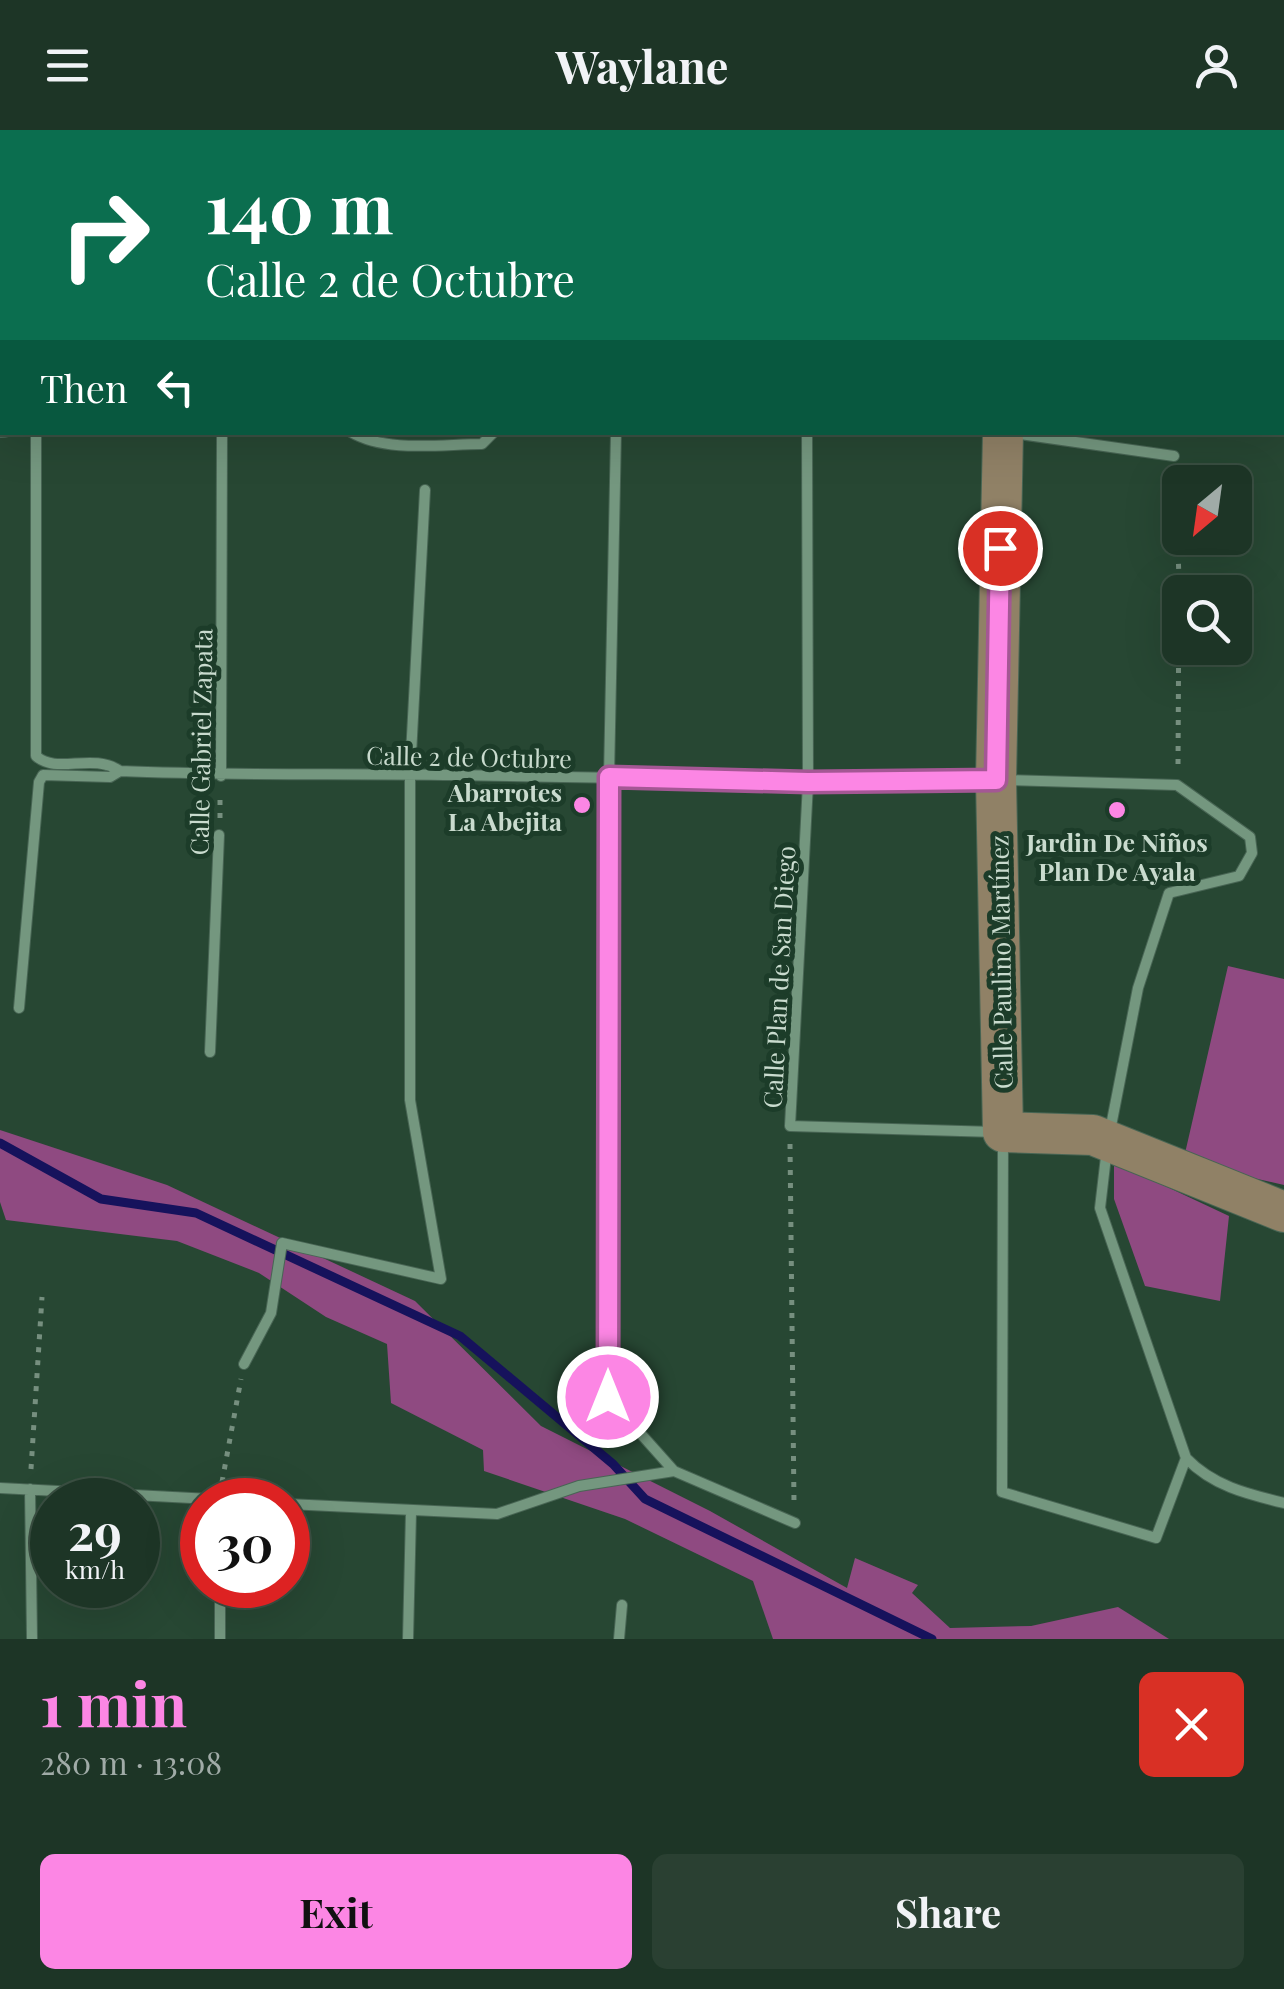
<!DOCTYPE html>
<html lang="en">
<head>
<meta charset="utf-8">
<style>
	:root { --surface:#1d3526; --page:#2a4032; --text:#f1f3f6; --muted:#a0aba7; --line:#3b5043; --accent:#fc86e4 }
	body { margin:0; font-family:"Playfair Display",serif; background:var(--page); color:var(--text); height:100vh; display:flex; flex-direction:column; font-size:38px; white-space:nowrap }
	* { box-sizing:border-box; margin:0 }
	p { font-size:32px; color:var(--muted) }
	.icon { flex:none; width:55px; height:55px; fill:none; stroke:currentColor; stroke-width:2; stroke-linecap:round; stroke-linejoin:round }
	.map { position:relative; height:1509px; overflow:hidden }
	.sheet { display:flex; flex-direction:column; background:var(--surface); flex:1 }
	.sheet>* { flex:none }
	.banner { position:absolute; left:0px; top:0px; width:1285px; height:305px; box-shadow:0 10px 40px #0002,0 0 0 2px var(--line); background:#0b6e4f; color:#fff; overflow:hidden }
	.needle { width:65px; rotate:209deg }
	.controls { position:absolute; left:1162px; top:335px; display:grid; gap:20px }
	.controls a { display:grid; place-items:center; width:90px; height:90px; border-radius:15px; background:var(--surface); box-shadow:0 10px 40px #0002,0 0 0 2px var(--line); font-size:50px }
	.speed { position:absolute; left:30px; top:1348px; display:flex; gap:20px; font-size:50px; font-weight:700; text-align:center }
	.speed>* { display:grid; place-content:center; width:130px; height:130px; border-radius:50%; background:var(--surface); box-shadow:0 10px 40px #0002,0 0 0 2px var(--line); line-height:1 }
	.speed small { font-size:25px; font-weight:400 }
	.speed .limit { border:15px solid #d22; background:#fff; color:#111 }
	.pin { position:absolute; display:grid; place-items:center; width:85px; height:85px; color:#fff; margin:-42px; border:5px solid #fff; border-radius:50%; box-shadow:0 2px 10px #0007 }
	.me { position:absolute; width:110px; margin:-55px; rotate:0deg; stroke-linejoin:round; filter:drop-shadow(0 0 8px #0008) }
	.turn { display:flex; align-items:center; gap:35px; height:210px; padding:0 40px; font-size:45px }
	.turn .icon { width:130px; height:130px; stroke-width:2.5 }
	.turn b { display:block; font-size:70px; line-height:85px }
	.then { display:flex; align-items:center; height:95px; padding:0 40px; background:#0003; gap:20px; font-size:38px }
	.round { display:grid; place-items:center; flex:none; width:105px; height:105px; border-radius:15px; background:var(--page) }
	.headline { display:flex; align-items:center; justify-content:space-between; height:170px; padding:0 40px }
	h1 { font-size:60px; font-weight:700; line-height:75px; color:var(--accent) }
	.action { display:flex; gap:20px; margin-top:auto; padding:20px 40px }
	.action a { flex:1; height:115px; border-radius:15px; background:var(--accent); color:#111; font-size:40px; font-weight:700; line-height:115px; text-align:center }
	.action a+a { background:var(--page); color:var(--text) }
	header { display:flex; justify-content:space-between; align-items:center; height:130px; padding:0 40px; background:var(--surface); font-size:45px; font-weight:700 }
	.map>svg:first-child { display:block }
</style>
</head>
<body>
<header><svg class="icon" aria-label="menu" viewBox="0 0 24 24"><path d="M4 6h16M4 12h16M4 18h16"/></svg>Waylane<svg class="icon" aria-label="person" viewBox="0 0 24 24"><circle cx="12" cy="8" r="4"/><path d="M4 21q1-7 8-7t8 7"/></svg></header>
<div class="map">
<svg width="1284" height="1509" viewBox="0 0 1284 1509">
	<rect width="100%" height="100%" fill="#274733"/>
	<!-- green -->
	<path fill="#8f4a81" d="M1228 836 1284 849V1055L1183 1032Z
		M0 1000 167 1055 415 1171 541 1296 710 1381 847 1458 855 1428 918 1455 912 1463 950 1498 1031 1496 1118 1477 1169 1509H773L753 1451 625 1389 484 1341 483 1320 391 1273 387 1214 326 1187 259 1143 177 1111 6 1090 0 1072Z
		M1114 1032 1229 1086 1220 1171 1145 1156 1114 1069Z"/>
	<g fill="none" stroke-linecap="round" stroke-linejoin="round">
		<!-- stream -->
		<path stroke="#16125c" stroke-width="9" d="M0 1013 101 1069 196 1083 460 1206 613 1334 645 1369 932 1509"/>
		<!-- street casing -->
		<g stroke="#486554" stroke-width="12">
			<path id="street" d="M420 0V2
				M39 2V0
				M228 2V0
				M813 2V0
				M36 302V626C57 645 92 622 120 641 232 646 343 643 455 645 633 648 810 653 988 650
				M351 302C386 323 442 314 482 314L494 302
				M616 302 609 647 608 1267 674 1341
				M807 302 808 653 790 996 995 1002
				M1012 303 1174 326
				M221 646 222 302
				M1005 650 1177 655 1250 707 1252 723 1239 746 1169 763 1138 858 1110 1001
				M19 878 39 652 43 645 110 647 120 641
				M210 922 219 705
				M1003 1011 1002 1362 1156 1408 1186 1328 1100 1078 1107 1018
				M244 1234 271 1183 282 1113 441 1149 410 970V644L425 360
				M1186 1328C1213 1356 1247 1364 1284 1373
				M0 1358 230 1370
				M30 1359 32 1509
				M288 1374 497 1384 579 1356 674 1341 795 1393
				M220 1455V1509
				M408 1509 411 1382
				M619 1509 622 1475"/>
		</g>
		<!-- secondary casing -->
		<g stroke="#486554" stroke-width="42">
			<path id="secondary" d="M0 286 2 287
				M1003 302 996 650 1003 1002 1093 1005 1284 1082"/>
		</g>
		<!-- path -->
		<path stroke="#768f7f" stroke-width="5" stroke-dasharray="5 8" stroke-linecap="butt" d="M1081 0 1083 2
			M621 2V0
			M979 2V0
			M1175 343 1179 448 1178 637
			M220 688V664
			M790 1014 794 1373
			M31 1339 42 1167
			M222 1352 241 1249"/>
		<!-- street -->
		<use href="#street" stroke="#74977f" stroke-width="10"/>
		<!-- secondary -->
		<use href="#secondary" stroke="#908166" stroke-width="40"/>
	</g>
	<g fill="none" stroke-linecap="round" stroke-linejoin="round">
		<!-- route casing -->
		<g stroke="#a45794" stroke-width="25">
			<path id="route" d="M608 1267 609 647 808 652 996 650 1000 418"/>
		</g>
		<!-- route -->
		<use href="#route" stroke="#fc86e4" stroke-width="18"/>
	</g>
	<!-- markers -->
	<g fill="#fc86e4" stroke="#1c3c29" stroke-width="4">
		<circle cx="582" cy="675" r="10"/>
		<circle cx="1117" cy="680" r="10"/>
	</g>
	<g text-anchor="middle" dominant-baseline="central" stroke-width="10" stroke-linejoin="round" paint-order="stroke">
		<!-- street labels -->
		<g font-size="25" fill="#c9dbce" stroke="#1c3c29">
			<text transform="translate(200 612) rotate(-89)">Calle Gabriel Zapata</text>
			<text transform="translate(469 626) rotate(1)">Calle 2 de Octubre</text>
			<text transform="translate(1000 832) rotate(-91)">Calle Paulino Martínez</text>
			<text transform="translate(778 847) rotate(-87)">Calle Plan de San Diego</text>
		</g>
		<!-- poi labels -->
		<g font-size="25" font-weight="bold" fill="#c9dbce" stroke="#1c3c29" text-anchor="end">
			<text x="562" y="661">Abarrotes<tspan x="562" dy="29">La Abejita</tspan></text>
			<text x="1117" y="711" text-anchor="middle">Jardin De Niños<tspan x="1117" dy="29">Plan De Ayala</tspan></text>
		</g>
	</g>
</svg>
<div class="controls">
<a><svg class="needle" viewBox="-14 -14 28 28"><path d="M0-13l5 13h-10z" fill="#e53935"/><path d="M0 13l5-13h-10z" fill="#a0aba7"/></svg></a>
<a><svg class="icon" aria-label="search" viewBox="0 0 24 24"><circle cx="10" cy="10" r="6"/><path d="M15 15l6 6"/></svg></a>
</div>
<div class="speed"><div>29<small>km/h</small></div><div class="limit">30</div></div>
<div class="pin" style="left:1000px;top:418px;background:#d93025"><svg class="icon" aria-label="arrive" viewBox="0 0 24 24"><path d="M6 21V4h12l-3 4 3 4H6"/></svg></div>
<svg class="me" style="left:608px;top:1267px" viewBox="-20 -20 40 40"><circle r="17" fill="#fc86e4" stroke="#fff" stroke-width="3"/><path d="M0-11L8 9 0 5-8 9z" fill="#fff"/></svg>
<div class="banner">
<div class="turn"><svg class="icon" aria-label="right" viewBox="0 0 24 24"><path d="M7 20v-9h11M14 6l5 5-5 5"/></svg><div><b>140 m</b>Calle 2 de Octubre</div></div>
<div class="then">Then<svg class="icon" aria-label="left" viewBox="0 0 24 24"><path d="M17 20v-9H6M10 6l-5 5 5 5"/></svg></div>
</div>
</div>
<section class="sheet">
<div class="headline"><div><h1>1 min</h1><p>280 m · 13:08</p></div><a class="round" style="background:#d93025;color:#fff"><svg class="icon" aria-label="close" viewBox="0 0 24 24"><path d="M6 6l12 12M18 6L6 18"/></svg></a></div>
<div class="action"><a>Exit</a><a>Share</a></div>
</section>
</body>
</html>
